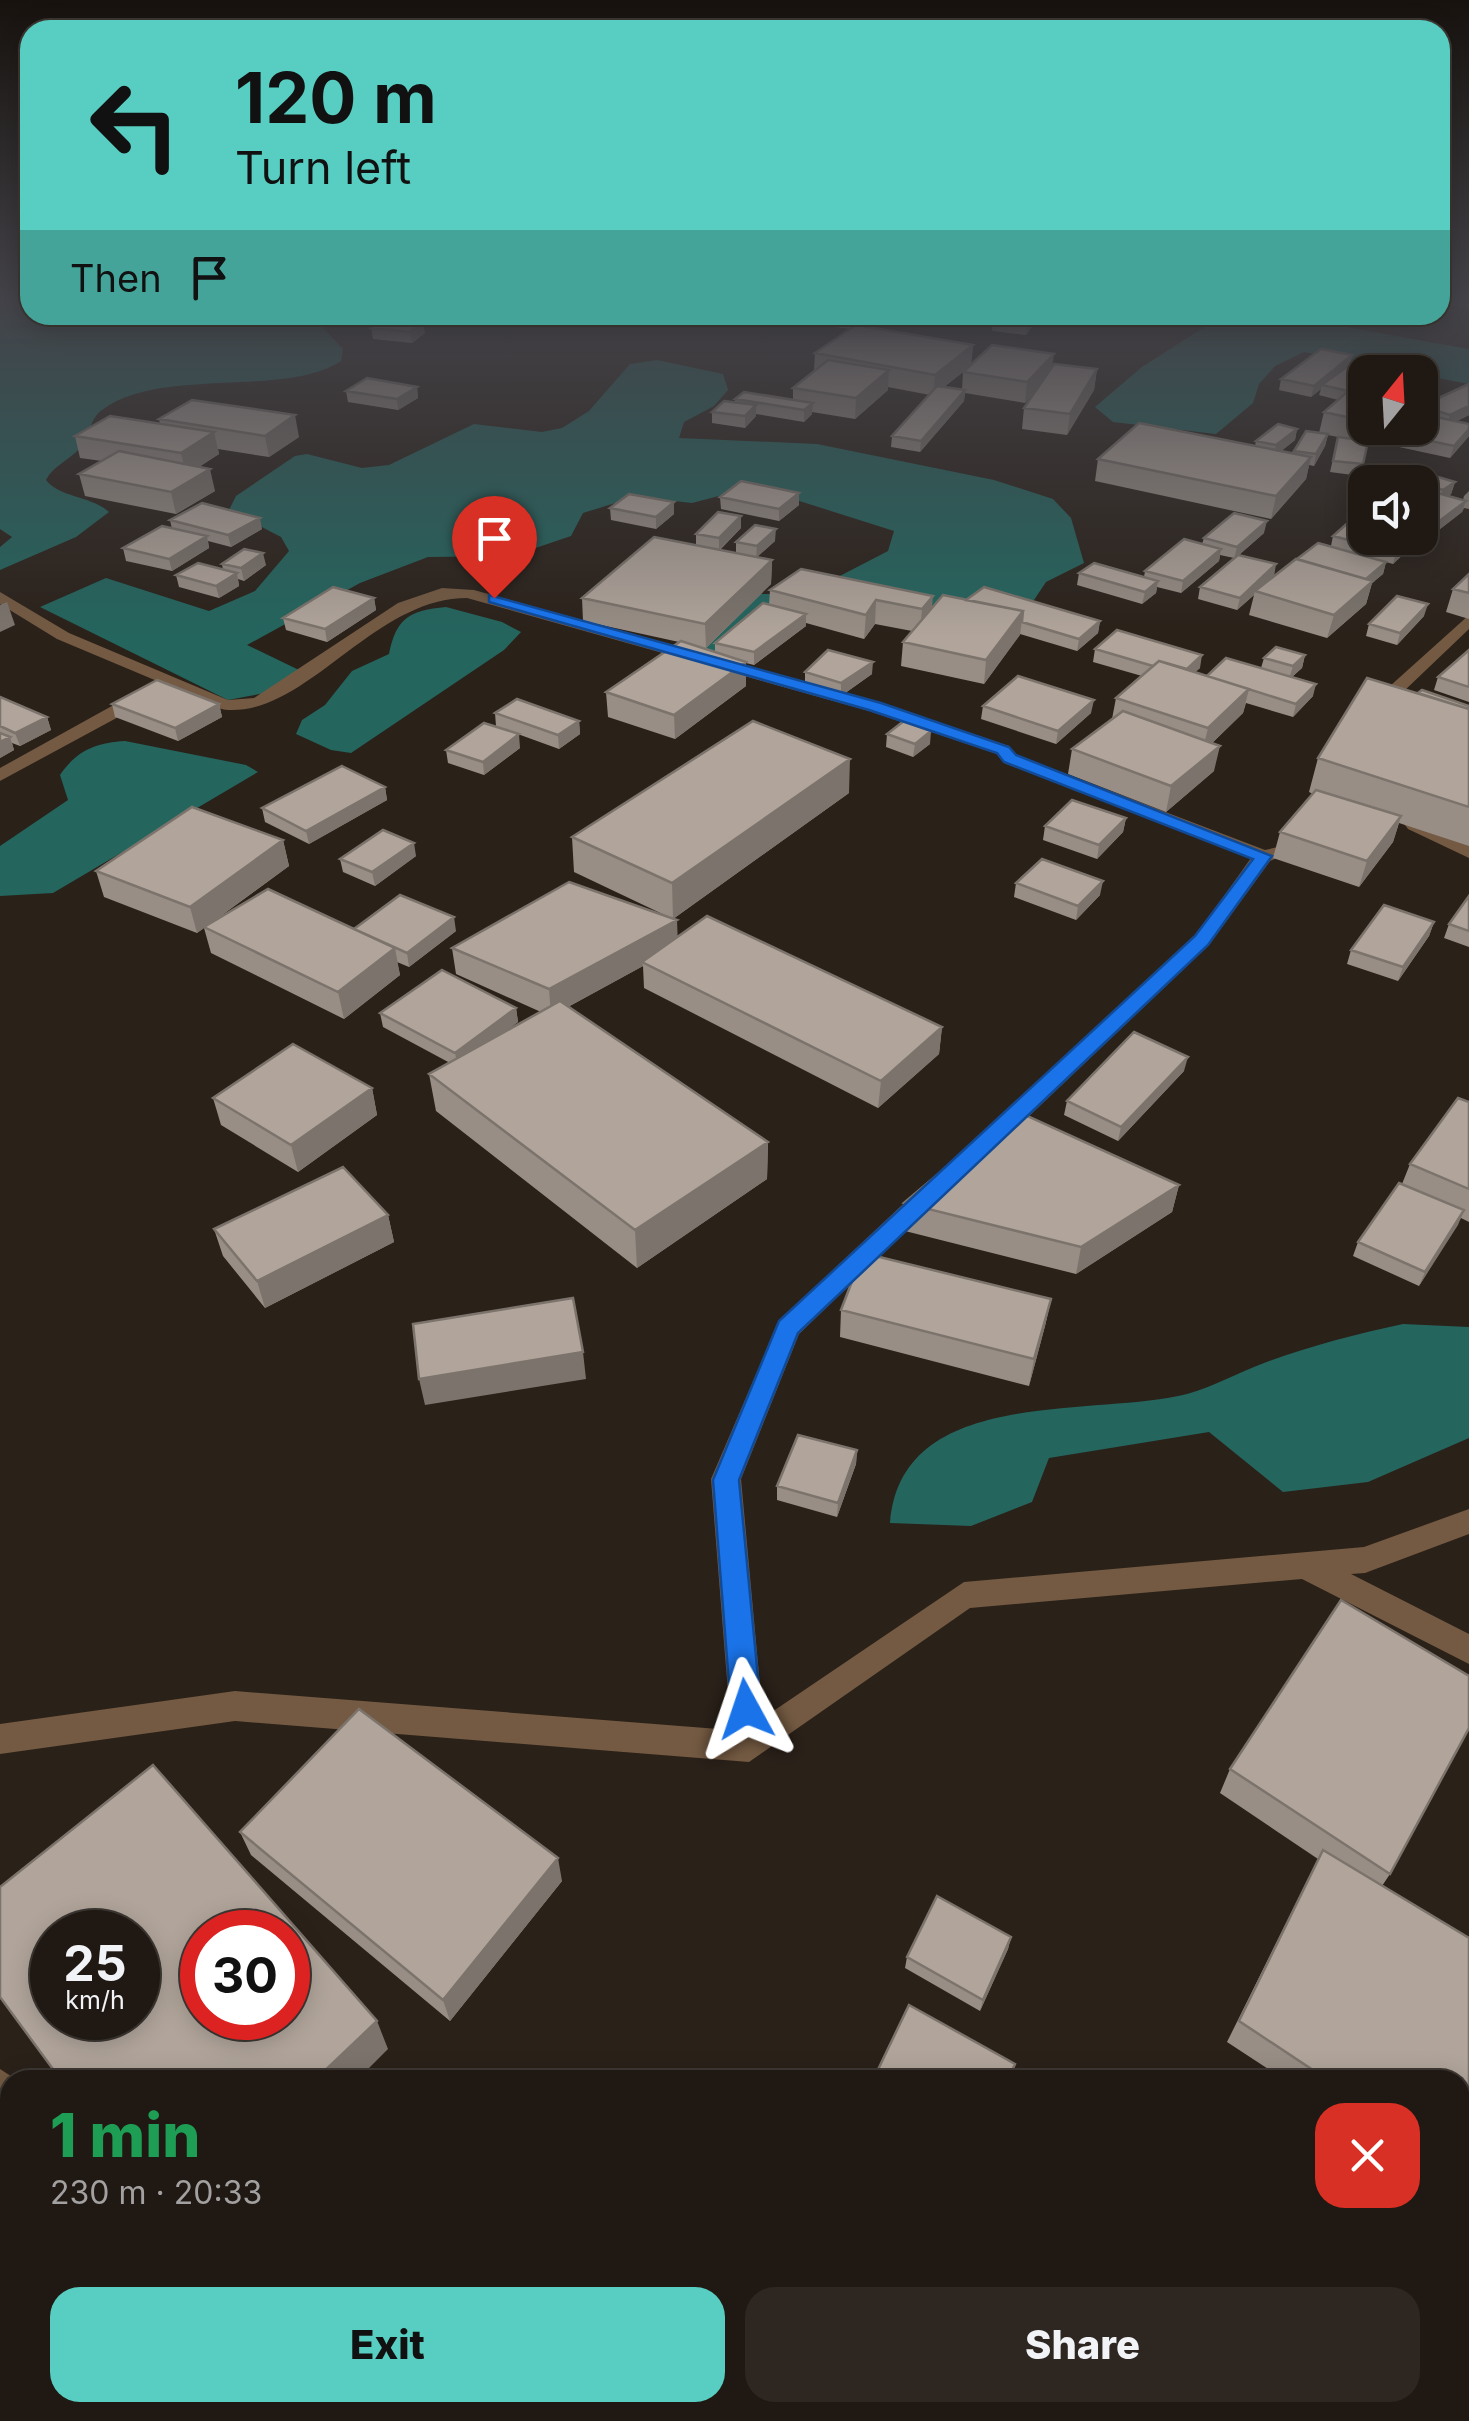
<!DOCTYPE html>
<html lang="en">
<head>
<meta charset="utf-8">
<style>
	:root { --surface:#201913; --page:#2d2621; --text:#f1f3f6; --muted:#a2a0a0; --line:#3d3833; --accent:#57cec1 }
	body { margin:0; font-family:Inter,sans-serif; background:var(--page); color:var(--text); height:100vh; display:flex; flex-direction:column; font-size:38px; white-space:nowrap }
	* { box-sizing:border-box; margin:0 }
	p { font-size:32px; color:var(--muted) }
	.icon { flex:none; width:55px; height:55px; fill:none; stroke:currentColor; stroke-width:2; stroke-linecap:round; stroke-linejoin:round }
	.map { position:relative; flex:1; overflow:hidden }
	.panel { position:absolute; left:0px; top:2070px; width:1470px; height:352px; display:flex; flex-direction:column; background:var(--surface); border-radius:30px 30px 0 0; box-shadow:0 5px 25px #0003,0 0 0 2px var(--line) }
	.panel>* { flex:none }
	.hud { position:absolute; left:20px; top:20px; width:1430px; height:305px; border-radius:30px; box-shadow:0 5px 25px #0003,0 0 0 2px var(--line); background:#57cec1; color:#111; overflow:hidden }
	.needle { width:65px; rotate:18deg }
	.buttons { position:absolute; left:1348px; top:355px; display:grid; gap:20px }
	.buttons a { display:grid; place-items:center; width:90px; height:90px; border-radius:20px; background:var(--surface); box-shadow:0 5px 25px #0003,0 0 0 2px var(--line); font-size:50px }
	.speed { position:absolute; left:30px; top:1910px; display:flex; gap:20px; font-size:50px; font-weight:700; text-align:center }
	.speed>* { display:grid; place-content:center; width:130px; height:130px; border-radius:50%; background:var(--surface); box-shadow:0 5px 25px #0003,0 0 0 2px var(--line); line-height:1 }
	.speed small { font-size:25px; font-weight:400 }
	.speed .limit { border:15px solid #d22; background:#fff; color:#111 }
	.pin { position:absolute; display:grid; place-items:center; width:85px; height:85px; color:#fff; margin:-102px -42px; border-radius:50% 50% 50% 0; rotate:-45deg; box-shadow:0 0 10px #0007 }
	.pin .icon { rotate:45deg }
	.me { position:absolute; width:110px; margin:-55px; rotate:355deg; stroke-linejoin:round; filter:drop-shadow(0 0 8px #0008) }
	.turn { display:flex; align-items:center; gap:35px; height:210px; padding:0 50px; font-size:45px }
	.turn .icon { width:130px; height:130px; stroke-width:2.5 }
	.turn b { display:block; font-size:70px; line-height:85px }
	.then { display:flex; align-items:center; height:95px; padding:0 50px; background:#0003; gap:20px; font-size:38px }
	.round { display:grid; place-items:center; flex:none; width:105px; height:105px; border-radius:30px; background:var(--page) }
	.summary { display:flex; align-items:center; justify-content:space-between; height:170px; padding:0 50px }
	h1 { font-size:60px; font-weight:800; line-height:75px; color:#1e9e55 }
	.cta { display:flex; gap:20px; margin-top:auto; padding:20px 50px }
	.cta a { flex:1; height:115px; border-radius:30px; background:var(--accent); color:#111; font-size:40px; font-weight:800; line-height:115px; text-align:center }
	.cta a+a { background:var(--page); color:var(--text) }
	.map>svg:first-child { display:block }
</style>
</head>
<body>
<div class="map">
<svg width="1469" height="2421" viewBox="0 0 1469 2421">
	<rect width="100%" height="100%" fill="#2a2119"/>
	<!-- water -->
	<path fill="#24655e" d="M8 298H30V315H284L323 328 343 349 341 361C286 398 159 366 102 410 89 419 90 437 79 449 69 460 53 466 46 480 60 498 92 496 109 512L76 537 0 570V547L12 537 0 529V302Z
		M1223 315H1349L1346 327 1469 349V384L1304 352 1275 366 1259 384 1253 403 1216 434 1113 422 1095 407 1142 367Z
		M657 360 723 374 728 390 714 406 684 422 679 438 817 444 994 480 1053 499 1071 518 1084 563 1046 582 1034 600 970 616 847 596 712 654 673 634 722 594H805L888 551 894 531 768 491H738L692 503 648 498 625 500 583 513 571 536 512 556 428 557 360 583 247 645 299 670 265 693 228 700 40 607 106 578 209 611 255 591 289 551 281 537 229 510 236 496 295 456 307 454 362 468 389 465 474 424 542 432 562 428 589 411 630 364Z
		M446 607 502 622 521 632 504 650 351 753 331 750 296 734 302 720 325 705 352 671 389 654C396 619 409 610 446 607Z
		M125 741 246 765 258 772 53 893 0 896V846L68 800 60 775C77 750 96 743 125 741Z
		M1403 1324 1469 1327V1438L1368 1482 1283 1492 1209 1432 1049 1458 1032 1502 971 1526 890 1523C901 1385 1091 1418 1187 1394 1213 1387 1239 1372 1264 1363 1310 1346 1356 1334 1403 1324Z"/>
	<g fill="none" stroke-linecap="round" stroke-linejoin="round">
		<!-- minor -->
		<path fill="#745a42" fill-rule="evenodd" d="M1440 298 1469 303V309L1440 303Z
			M442 588 474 590 881 703 1009 746 1016 755 1265 850 1278 847 1288 853 1270 861 1209 945 1005 1139 997 1141 985 1133 989 1127 1195 937 1251 858 1004 763 997 754 869 711 467 598C374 598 309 713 229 710 210 709 189 695 172 688L0 781V768L157 681 57 639 0 604V592L69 633 228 700 254 698 398 603Z
			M1469 615V629L1382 712H1370V704Z
			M1409 811 1469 844V858L1408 829 1399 817Z
			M927 1187 936 1190 939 1196 936 1202 799 1334 741 1479 763 1718 964 1582 1364 1547 1469 1509V1534L1365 1573 1351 1574 1469 1634V1664L1302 1579 970 1608 749 1762 235 1721 0 1754V1724L235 1691 731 1730 711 1479 779 1321 918 1190Z
			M0 2069 17 2080H10V2121L0 2117Z
			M217 2412H263L267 2421H220Z"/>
	</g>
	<!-- wall -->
	<path fill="#988e85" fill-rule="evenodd" d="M378 315H429V316L421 322 425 333 412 343 373 339 371 328 380 322 379 321Z
		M794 315H868L851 328 973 345 971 364 1097 369 1094 390 1067 435 1022 429 1024 408 1036 391 1025 403 965 393 964 401 920 452 891 447 892 436 930 395 888 387V390L855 419 812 412V414L804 422 756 414V416L745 428 712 423V412L735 402V399L793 400V388L814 371 815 353 850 329 794 321ZM967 369 963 372 962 390 944 387Z
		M997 315H1043L1039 320 1034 319V324L1026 335 992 331 993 321Z
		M1146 315H1205L1190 327 1145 319Z
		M1350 364 1365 372V428H1402L1382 447 1368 444 1360 476 1330 472 1338 437 1328 435 1325 446 1314 466 1309 465 1306 479 1271 519 1095 481 1098 459 1255 446 1256 441 1297 429 1295 440 1281 451 1293 453 1294 451 1319 433 1324 412 1338 400 1319 395 1321 389 1311 397 1279 390 1281 379Z
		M1469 384V415L1457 421 1469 424V436L1450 458 1399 447 1402 435 1420 428 1421 406Z
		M417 387 418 398 398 410 348 402 346 391Z
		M159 419 299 437 269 457 218 449 219 454 199 467 215 491 176 514 85 496 79 474 102 461 80 458 75 436 160 424Z
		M1391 474 1455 482 1451 494 1448 496 1463 500 1464 496 1469 491V509L1464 508 1462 512 1431 536 1420 533V482H1389Z
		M720 497 799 505 779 521 721 509Z
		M674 502V514L656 529 611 520 610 508Z
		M170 520 262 529 231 547 208 541 209 548 172 571 126 561 123 548 172 529Z
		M741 528 720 550 736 553V542L775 541 757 557 772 560 771 584 706 648 715 652V643L769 605 770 590 801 569 932 608 966 600 1100 621 1098 633 1077 651 1020 634 984 684 901 666 903 642 912 631 875 624 864 639 806 623V626L754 665 746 663V686L675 739 608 717 606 692 679 642 583 621 582 598 696 545V534Z
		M1264 533 1239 555 1274 576 1297 559 1331 546 1333 536 1410 548 1393 564 1386 562 1383 574 1372 583 1366 604 1327 638 1249 615 1254 595 1237 610 1198 599 1200 587 1234 558 1220 555 1219 561 1181 593 1157 587 1156 593 1142 604 1077 585 1079 573 1144 577 1145 571 1202 544 1204 538Z
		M222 564 266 565 244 581 238 579 239 586 219 598 179 587 176 575 223 570Z
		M1469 574V619L1446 612 1453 589Z
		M374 598 376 610 327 642 286 630 283 618Z
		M1424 616 1397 645 1366 636 1369 624Z
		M1095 649 1200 668 1195 672 1207 676 1261 668 1264 658 1305 655 1302 668 1292 677 1313 696 1293 717 1246 703 1243 713 1212 743 1214 771 1166 812 1068 774 1072 749 1112 719 1116 698 1142 676 1093 662Z
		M1469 650V702L1434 690 1438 677Z
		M805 672 872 674 841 696 805 685Z
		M1418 693 1469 706V846L1399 823 1393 842 1359 887 1273 858 1280 832 1313 794 1309 792 1318 758Z
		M0 697 47 717 51 730 20 746 12 743 14 750 0 758Z
		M112 704H219L222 717 178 741 115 717Z
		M983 706 1091 713 1056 744 981 719Z
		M495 713 579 721 580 734 559 749 496 726Z
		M887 734 930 744 913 757 886 747Z
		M520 748 484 775 448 763 446 750Z
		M385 787 387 800 309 844 265 822 262 808Z
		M849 793 673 919 574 872 572 837Z
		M1126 818 1123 832 1097 859 1043 840 1045 826Z
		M283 840 289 866 214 921 354 929 456 931 409 967 397 962 400 975 344 1019 211 953 204 928 197 933 104 897 96 871Z
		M416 856 375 886 343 872 340 859Z
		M1016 883 1100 895 1076 920 1014 897Z
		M1469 896V947L1444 938 1449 924Z
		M1434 922 1429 936 1398 981 1347 964 1351 950Z
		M678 937 942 1027 939 1054 878 1108 644 988 643 966 568 1007 768 1142 767 1179 637 1268 436 1111 429 1074 450 1063 383 1027 380 1013 516 1008 518 1022 502 1033 541 1012 456 974 452 948Z
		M1184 1071 1118 1141 1064 1115 1067 1101Z
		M372 1088 377 1115 298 1172 221 1125 213 1098Z
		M1469 1102V1222L1461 1218 1419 1286 1353 1256 1358 1242 1402 1184 1410 1164Z
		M1179 1185 1172 1212 1076 1274 901 1230 904 1203Z
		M388 1215 394 1242 265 1308 223 1256 214 1229Z
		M1051 1299 1045 1326 1029 1386 840 1337 841 1310Z
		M857 1450 856 1464 837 1517 777 1500V1486Z
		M1230 1769 1390 1874 1382 1886 1460 2080H1285L1227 2042 1318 1859 1220 1793Z
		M240 1832 562 1881 450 2021 251 1855Z
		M1011 1937 1008 1949 980 2011 905 1968 907 1957Z"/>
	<!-- shaded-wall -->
	<path fill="#7c746c" d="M416 315H429V316L417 325Z
		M851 315H868L850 329Z
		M1034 315V324L1026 335 1027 325Z
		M1194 315H1205L1190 327 1191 317Z
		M423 323 425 333 412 343 410 332Z
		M973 345 971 365 933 396 935 375Z
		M1054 354 1051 374 1025 403 1027 382Z
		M1352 355 1350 366 1322 385 1321 389 1311 397 1314 386Z
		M1097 369 1094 390 1067 435 1070 414Z
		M889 370 888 390 855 419 856 398Z
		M417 387 418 398 398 410 397 399Z
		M965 390 964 401 920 452 921 441Z
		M813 403 812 414 804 422V410Z
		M756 405V416L745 428V416Z
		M1469 406V415L1447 426 1450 415Z
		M295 415 299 437 269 457 265 436Z
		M1387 428H1402L1382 447Z
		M1297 429 1295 440 1274 457 1276 445Z
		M1469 429V436L1450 458 1454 446Z
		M214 432 219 454 186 475 181 453Z
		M1328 434 1325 446 1314 466 1316 454Z
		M1311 457 1306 479 1271 519 1276 496Z
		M210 469 215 491 176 514 171 492Z
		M1455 482 1451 494 1439 501 1443 490Z
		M799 493V505L779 521V509Z
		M1466 501 1462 512 1431 536 1434 525Z
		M674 502V514L656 529V517Z
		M741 516V528L719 550V538Z
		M260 518 262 529 231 547 228 535Z
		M1267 521 1264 533 1234 559 1237 547Z
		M776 529 775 541 756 558 757 546Z
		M207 536 209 548 172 571 169 559Z
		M1413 538 1410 548 1393 564 1396 552Z
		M1221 549 1219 561 1181 593 1183 581Z
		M263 553 266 565 244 581 241 568Z
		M772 560 771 584 706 648 705 624Z
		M1386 562 1383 574 1372 583 1366 604 1327 638 1334 615 1364 581Z
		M1276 564 1274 577 1255 591 1254 595 1237 610 1240 598Z
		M237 573 239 586 219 598 216 586Z
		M1158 581 1156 593 1142 604 1145 592Z
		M933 596 931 620 920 633 922 609Z
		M374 598 376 610 327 642 325 629Z
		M876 600 875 624 864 639 866 615Z
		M7 602 15 625 0 632V605Z
		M1428 604 1424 616 1397 645 1400 633Z
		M1023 611 1020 635 984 684 986 660Z
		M806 614V626L754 665V652Z
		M1100 621 1098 633 1077 651 1079 639Z
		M1202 655 1200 668 1179 687 1181 674Z
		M1305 655 1302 668 1289 679 1293 666Z
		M746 662V686L675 739 674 715Z
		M873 662 872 674 841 696V683Z
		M1316 684 1313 696 1293 717 1296 704Z
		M1249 689 1243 713 1202 753 1208 728Z
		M1094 700 1091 713 1056 744 1058 731Z
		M219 704 222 717 178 741 175 728Z
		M47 717 51 730 20 746 15 733Z
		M579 721 580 734 559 749 558 735Z
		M931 731 930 744 913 757 915 744Z
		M519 734 520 748 484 775 483 762Z
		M10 737 14 750 0 758V742Z
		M1220 746 1214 771 1166 812 1171 786Z
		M850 759 849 793 673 919 672 883Z
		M385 787 387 800 309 844 306 831Z
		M1401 816 1393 842 1359 887 1367 861Z
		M1126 818 1123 832 1097 859 1099 845Z
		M283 840 289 866 197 933 190 907Z
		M414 843 416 856 375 886 372 872Z
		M1103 881 1100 895 1076 920 1078 906Z
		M454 917 456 931 409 967 407 953Z
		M677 920 678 946 642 962 643 966 551 1016 549 989Z
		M1434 922 1429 936 1398 981 1403 967Z
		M395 948 400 975 344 1019 338 992Z
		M516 1008 518 1022 458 1067 455 1053Z
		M942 1027 939 1054 878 1108 881 1081Z
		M1188 1057 1184 1071 1118 1141 1121 1127Z
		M372 1088 377 1115 298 1172 291 1145Z
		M768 1142 767 1179 637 1268 635 1230Z
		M1179 1185 1172 1212 1076 1274 1081 1247Z
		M1464 1210 1458 1225 1419 1286 1425 1272Z
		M388 1215 394 1242 265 1308 257 1281Z
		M1051 1299 1045 1326 1029 1386 1034 1359Z
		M583 1352 586 1379 425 1405 419 1379Z
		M857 1450 856 1464 837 1517 838 1503Z
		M558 1858 562 1881 450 2021 443 2000Z
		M1011 1937 1008 1949 980 2011 983 2000Z
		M377 2021 388 2049 357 2080H315Z
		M10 2305V2339L0 2348V2315Z
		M57 2412H66L73 2421H63Z
		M368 2412H387L381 2421H366L364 2418Z
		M617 2412H623L618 2421H612Z"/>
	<!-- building -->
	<path fill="#b1a59b" stroke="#7c746c" stroke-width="2.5" fill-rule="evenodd" d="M997 315H1034L1027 325 993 321Z
		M384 318 423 323 410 332 371 328Z
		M856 325 973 345 935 375 815 353Z
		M992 345 1054 354 1027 382 963 372Z
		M1321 349 1352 355 1314 386 1281 379Z
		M1359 358 1408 368 1402 372H1365V388L1354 386 1348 391 1322 385Z
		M828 360 889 370 856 398 793 388Z
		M1054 364 1097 369 1070 414 1024 408Z
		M367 378 417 387 397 399 346 391Z
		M1469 384V406L1450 415 1421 406Z
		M937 386 965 390 921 441 892 436Z
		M1354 386 1365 388V421L1324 412Z
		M744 392 813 403 804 410 735 399Z
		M192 400 295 415 265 436 159 419Z
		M724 401 756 405 745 416 712 412Z
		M1422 414 1469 424V429L1454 446 1402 435 1410 428H1420V416Z
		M110 416 214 432 181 453 75 436Z
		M1139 423 1311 457 1276 496 1098 459Z
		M1278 424 1297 429 1276 445 1256 441Z
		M1306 431 1328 434 1316 454 1294 451Z
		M1338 437 1368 441 1363 464 1333 461Z
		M119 451 210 469 171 492 79 474Z
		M1404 467 1455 482 1443 490 1391 474Z
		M741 481 799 493 779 509 720 497Z
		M1420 488 1466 501 1434 525 1420 520Z
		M629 494 674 502 656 517 610 508Z
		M202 503 260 518 228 535 170 520Z
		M718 512 741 516 719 538 696 534Z
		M1234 513 1267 521 1237 547 1204 538Z
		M1351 520 1365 524V538H1412L1396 552 1333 536Z
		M755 525 776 529 757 546 736 542Z
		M162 526 207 536 169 559 123 548Z
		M654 537 772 560 705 624 582 598Z
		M1184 539 1221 549 1183 581 1145 571Z
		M1318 543 1386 562 1366 579 1297 559Z
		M244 549 263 553 241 568 222 564Z
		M1238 555 1276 564 1240 598 1200 587Z
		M1296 559 1373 581 1334 615 1255 591Z
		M198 563 237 573 216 586 176 575Z
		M1094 563 1158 581 1145 592 1079 573Z
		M801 569 933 596 922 609 876 600 866 615 770 590Z
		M1469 574V593L1453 589Z
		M333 587 374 598 325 629 283 618Z
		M984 587 1100 621 1079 639 1022 622 1023 611 966 600Z
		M943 595 1023 611 986 660 903 642Z
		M1397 596 1428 604 1400 633 1369 624Z
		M763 603 806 614 754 652 715 643Z
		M1117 630 1202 655 1187 669 1159 661 1153 666 1095 649Z
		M681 641 746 662 674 715 606 692Z
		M1276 647 1305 655 1293 666 1264 658Z
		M828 650 873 662 841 683 805 672Z
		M1469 650V687L1438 677Z
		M1226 658 1316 684 1296 704 1207 676Z
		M1159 661 1249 689 1208 728 1116 698Z
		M1018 676 1094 700 1058 731 983 706Z
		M1367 678 1469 709V807L1318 758Z
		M157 680 219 704 175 728 112 704Z
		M1422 690 1469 706V709L1418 693Z
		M0 697 47 717 15 733 0 726Z
		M517 699 579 721 558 735 495 713Z
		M1123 711 1220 746 1171 786 1072 749Z
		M753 721 850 759 672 883 572 837Z
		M904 721 931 731 915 744 887 734Z
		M484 723 519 734 483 762 446 750Z
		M0 733 10 737 0 742Z
		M342 766 385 787 306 831 262 808Z
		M1316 790 1401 816 1367 861 1280 832Z
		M1072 800 1126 818 1099 845 1045 826Z
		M192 807 283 840 190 907 96 871Z
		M383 830 414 843 372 872 340 859Z
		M1042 859 1103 881 1078 906 1016 883Z
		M569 882 677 920 549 989 452 948Z
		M268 889 395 948 338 992 204 927Z
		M400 895 454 917 407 953 354 929Z
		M1469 896V931L1449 924Z
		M1384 905 1434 922 1403 967 1351 950Z
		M707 916 942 1027 881 1081 642 962Z
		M442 970 516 1008 455 1053 380 1013Z
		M560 1001 768 1142 635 1230 429 1074Z
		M1134 1032 1188 1057 1121 1127 1067 1101Z
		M293 1044 372 1088 291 1145 213 1098Z
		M1458 1098 1469 1102V1189L1410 1164Z
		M1014 1110 1179 1185 1081 1247 904 1203Z
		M343 1167 388 1215 257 1281 214 1229Z
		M1399 1183 1464 1210 1425 1272 1358 1242Z
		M863 1253 1051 1299 1034 1359 841 1310Z
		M573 1298 583 1352 419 1379 413 1324Z
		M798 1435 857 1450 838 1503 777 1486Z
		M1341 1600 1469 1676V1728L1390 1874 1230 1769Z
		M359 1709 558 1858 443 2000 240 1832Z
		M153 1765 377 2021 315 2080H61L0 1997V1887ZM52 1932H138V2018H52ZM202 1932H288V2018H202Z
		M1323 1850 1469 1938V2100L1460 2124V2080H1328L1239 2021Z
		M937 1896 1011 1937 983 2000 907 1957Z
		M909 2005 1015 2064 1008 2080H873Z
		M0 2099 10 2113V2305L0 2315Z
		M12 2412H57L63 2421H4Z
		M513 2412H617L612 2421H508Z"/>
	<!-- sky -->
	<linearGradient id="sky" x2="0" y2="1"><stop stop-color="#17120e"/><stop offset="0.47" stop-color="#444349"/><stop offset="1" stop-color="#444349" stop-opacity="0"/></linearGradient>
	<rect width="1469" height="637" fill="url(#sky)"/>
	<!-- route -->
	<path fill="#1a73e8" stroke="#114b97" stroke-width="2.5" d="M489 595 881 703 1009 747 1016 755 1272 856 1208 945 798 1333 739 1480 761 1709 756 1719 746 1723 736 1719 731 1709 713 1480 779 1321 1195 936 1253 859 1004 762 997 753 869 710 489 602Z"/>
</svg>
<div class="buttons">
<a><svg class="needle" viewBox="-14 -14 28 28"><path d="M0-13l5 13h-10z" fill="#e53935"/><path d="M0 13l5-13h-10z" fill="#a2a0a0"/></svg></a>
<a><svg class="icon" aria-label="sound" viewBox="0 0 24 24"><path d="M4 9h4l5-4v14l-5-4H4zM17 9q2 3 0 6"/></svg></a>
</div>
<div class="speed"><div>25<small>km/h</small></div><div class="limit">30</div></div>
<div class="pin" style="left:494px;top:598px;background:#d93025"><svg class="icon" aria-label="arrive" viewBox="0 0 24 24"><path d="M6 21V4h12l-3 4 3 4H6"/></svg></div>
<svg class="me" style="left:746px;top:1709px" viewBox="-20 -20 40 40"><path d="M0-17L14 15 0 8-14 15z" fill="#1a73e8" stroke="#fff" stroke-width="4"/></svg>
<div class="hud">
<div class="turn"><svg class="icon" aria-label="left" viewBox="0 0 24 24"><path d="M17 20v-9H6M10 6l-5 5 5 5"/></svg><div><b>120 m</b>Turn left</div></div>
<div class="then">Then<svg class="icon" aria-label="arrive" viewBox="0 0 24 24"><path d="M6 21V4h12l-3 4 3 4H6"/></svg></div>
</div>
<section class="panel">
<div class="summary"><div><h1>1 min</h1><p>230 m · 20:33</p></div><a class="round" style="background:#d93025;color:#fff"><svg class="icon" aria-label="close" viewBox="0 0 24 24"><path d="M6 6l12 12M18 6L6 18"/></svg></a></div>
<div class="cta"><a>Exit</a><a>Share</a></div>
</section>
</div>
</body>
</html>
